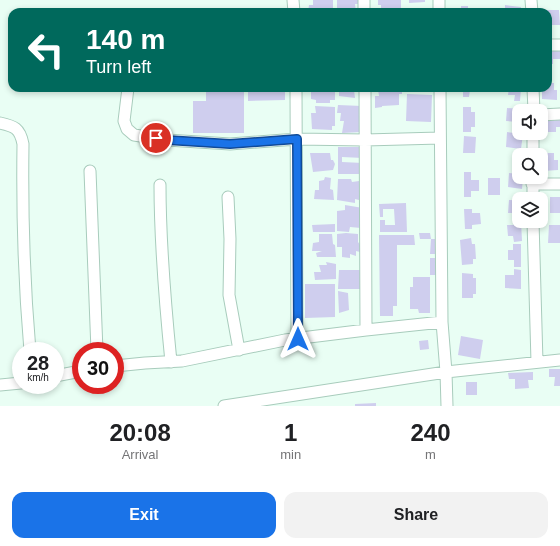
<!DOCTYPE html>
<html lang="en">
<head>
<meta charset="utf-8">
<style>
	:root { --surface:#fff; --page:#f2f2f2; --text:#202124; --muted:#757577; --accent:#1a73e8 }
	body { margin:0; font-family:Helvetica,sans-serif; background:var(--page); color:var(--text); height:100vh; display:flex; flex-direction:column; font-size:15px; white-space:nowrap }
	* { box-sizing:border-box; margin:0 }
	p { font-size:13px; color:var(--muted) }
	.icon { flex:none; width:22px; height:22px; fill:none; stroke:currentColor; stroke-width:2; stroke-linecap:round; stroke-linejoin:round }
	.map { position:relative; height:406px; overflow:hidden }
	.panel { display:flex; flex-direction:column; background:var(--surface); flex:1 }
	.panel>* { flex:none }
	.top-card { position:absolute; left:8px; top:8px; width:544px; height:84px; border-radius:12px; box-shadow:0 2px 6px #0003; background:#00695c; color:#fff; overflow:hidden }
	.tools { position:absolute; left:512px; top:104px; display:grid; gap:8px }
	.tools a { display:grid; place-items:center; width:36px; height:36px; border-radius:8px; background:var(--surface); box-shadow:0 2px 6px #0003; font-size:20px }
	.speed { position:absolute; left:12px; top:342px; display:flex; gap:8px; font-size:20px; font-weight:700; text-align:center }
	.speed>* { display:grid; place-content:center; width:52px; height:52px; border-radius:50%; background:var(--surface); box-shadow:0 2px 6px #0003; line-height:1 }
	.speed small { font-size:10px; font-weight:400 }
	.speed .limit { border:6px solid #d22; background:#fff; color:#111 }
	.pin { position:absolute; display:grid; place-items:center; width:34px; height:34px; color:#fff; margin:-17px; border:2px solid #fff; border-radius:50%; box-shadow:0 1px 4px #0007 }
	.me { position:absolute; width:44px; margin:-22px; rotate:0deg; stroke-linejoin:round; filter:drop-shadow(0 0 3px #0008) }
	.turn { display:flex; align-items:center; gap:14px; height:84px; padding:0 12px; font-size:18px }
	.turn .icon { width:52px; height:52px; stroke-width:2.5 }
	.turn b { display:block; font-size:28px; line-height:34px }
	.eta { display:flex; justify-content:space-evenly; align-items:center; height:68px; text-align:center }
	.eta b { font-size:24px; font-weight:600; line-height:28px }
	.primary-button { display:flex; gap:8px; margin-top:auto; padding:8px 12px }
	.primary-button a { flex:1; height:46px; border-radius:12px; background:var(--accent); color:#fff; font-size:16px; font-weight:600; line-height:46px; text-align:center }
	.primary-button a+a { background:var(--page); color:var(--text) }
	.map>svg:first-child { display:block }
</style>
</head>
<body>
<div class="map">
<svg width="560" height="406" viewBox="0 0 560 406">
	<rect width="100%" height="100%" fill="#e9fef4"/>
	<!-- building -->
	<path fill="#cfceee" d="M313 0H333V12H308L309 5H313Z
		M337 0H360V4H355L356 12H337Z
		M378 0H401V11H381V5H378Z
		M409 0H425V2L409 3Z
		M505 5 521 7 520 12H505Z
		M461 6H468V12H461Z
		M408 8H421V12H408Z
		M542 10H559L560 25H548V12H542Z
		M548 51H560V59H553V64H548Z
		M548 83H554V90H557V100L542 99V88H548Z
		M206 88H244V133H193V101H206Z
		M248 88H285V100L248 101Z
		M315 88H335V100H330V103H316V100L311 99V89Z
		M339 88H357V90H354L355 98 339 96Z
		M381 88H402V94H399V105L382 106V107L375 108V96H379L378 89H381Z
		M415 88H431V91H415Z
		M463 88H478V90H470L469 97H463Z
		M509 88H521L520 101H514L515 95H508Z
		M407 94 432 95 431 122 406 121Z
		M338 105 362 106V132L342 133 344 121H340L341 113H337Z
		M315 106 335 107V126H332V130L312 129 311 113H316Z
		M463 107H471V112H475V127H471V132H463Z
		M507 108 522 109V111H519V122L506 121Z
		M560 119V127H556V132H544V126H541V120Z
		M507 132 523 134 521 149 506 147Z
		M464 136 476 137 475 153H463Z
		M338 147H362L363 158 342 157V162L363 163V174H338Z
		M310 153H330L331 160H333L335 164 333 170 313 172Z
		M546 153H554V160H558V170L543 171 542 158H546Z
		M464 172H471V180H479V191H471V197H464Z
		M509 173 519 174V177H523L522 189 508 187Z
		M325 177 331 178 330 189 333 190 334 200 314 199 315 190H319V181L324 180Z
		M488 178H500V195H488Z
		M338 179H351L352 182 359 181V186H362L363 197 359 200 355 199V203L337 200Z
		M550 197H560V213H550Z
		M509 200H519V213H508Z
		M406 203 407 232H380V220H385V225H395L394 209H383V217H380L379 204Z
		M345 205 363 208 361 228 350 227 349 232 337 231V211L345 210Z
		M464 209H472V213H480L481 224 472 225V229H465Z
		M513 219H519V221H521L522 241 514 242 513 236H508L507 225H514Z
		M335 224V232H313L312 225Z
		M549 225H560V243H548Z
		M346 233 358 234V242L361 246 360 252 356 251V256L350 254V258L342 257V247H337V234Z
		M419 233H430L431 239H420Z
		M319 234H332L333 244 335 245 336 257H317L316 253 322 251H312L313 243 319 242Z
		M379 235H414L415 245H397V306H393V316H380Z
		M471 238 472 244H475L476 259H473V264L462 265 460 240Z
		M431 239H437L436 254H430Z
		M513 244H521V267H514V260H508V250H513Z
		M430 258H436L437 275H430Z
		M326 262 336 264V279L315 280 314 272H321L319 265H327Z
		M514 269 521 270V289L505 288V275H514Z
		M339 270H361L362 289H338Z
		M462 273 473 274V278H476V294H473V298H462Z
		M413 277H430V313H419L418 309H410V287H413Z
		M305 284H335V317L305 318Z
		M338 291 348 293 349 310 339 313Z
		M461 336 483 340 480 359 458 355Z
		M428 340 429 349 420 350 419 341Z
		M549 369H560V386H554L555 377H549Z
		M533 372V380H528L529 388 515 389V379H509L508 373Z
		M466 382H477V395H466Z
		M376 403V406H355V404Z"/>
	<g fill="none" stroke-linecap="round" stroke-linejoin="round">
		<!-- minor casing -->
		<g stroke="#a8ccbc" stroke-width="13">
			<path id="minor" d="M293 0 294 12
				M364 0V12
				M439 0V12
				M531 0 532 12
				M548 45H560
				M128 88 124 121 127 129 134 135 167 140 230 144 297 139 365 140 440 138
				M296 88 297 339
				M365 88 366 330
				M440 88 442 322 446 372 447 406
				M533 88 534 111
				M541 115 560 114
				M0 123C14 126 20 128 23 144 22 213 24 282 30 351
				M533 155V133
				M90 171 97 351
				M533 178V199
				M532 184H560
				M160 185C160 244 165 302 171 362
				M228 197 230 239 229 295 239 350
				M533 221 537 362
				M115 366 145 363 182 361 285 340 366 330 442 322
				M55 376 81 371
				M0 385 21 383
				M224 406 446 372 560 360"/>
		</g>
		<!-- minor -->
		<use href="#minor" stroke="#fff" stroke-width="11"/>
	</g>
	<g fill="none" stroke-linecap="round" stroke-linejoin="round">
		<!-- route casing -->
		<g stroke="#114b97" stroke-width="10">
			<path id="route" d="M156 138 167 140 230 144 297 139 298 339"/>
		</g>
		<!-- route -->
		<use href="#route" stroke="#1a73e8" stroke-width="7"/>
	</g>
</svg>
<div class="tools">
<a><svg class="icon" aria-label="sound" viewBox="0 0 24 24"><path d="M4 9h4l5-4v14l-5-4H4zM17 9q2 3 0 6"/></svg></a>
<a><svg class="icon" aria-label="search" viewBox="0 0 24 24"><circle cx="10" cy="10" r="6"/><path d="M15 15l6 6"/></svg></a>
<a><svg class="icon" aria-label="layers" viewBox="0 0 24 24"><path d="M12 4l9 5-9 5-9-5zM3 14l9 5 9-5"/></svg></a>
</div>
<div class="speed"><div>28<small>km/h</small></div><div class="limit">30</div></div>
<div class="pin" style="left:156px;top:138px;background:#d93025"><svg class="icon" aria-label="arrive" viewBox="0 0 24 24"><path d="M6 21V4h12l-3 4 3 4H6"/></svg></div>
<svg class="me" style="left:298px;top:339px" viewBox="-20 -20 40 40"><path d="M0-17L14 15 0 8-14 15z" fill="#1a73e8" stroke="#fff" stroke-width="4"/></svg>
<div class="top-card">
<div class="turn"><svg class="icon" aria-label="left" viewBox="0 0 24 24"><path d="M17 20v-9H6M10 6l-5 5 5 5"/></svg><div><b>140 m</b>Turn left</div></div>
</div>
</div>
<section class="panel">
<div class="eta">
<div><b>20:08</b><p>Arrival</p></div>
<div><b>1</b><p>min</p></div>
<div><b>240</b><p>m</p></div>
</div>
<div class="primary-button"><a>Exit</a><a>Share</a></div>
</section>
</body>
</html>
